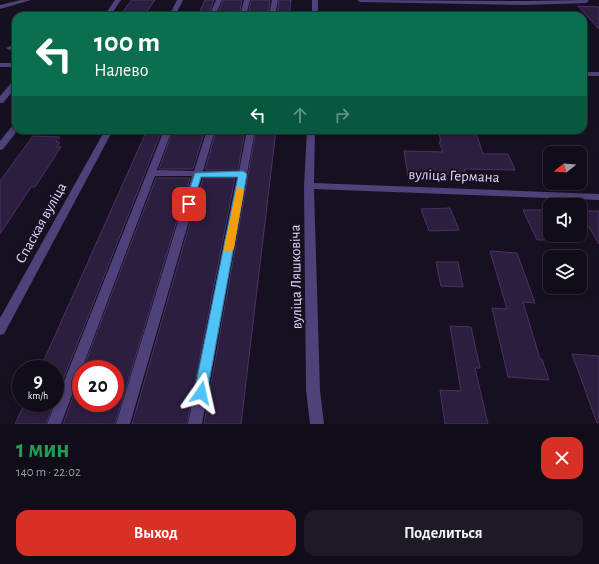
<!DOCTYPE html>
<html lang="ru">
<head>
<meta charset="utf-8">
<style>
	:root { --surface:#100c18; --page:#1e1a25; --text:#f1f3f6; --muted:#9c9ba2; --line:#302c37; --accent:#d93025 }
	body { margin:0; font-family:"Alegreya Sans",sans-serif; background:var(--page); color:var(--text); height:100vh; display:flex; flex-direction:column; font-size:15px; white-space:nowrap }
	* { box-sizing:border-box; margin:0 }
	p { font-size:13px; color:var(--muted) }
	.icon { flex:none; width:22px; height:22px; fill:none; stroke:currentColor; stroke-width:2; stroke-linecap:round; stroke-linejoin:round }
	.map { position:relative; height:424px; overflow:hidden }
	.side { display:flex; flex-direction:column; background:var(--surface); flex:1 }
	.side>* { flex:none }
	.banner { position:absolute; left:12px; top:12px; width:575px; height:122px; border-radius:12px; box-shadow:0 2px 6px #0003,0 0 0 1px var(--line); background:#0b6e4f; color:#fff; overflow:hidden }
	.needle { width:26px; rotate:253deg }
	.buttons { position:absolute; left:543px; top:146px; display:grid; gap:8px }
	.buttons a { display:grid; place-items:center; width:44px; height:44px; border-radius:8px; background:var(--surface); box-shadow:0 2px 6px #0003,0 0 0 1px var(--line); font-size:20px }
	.speed { position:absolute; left:12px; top:360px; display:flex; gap:8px; font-size:20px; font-weight:700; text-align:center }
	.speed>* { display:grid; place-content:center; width:52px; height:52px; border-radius:50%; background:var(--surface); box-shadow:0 2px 6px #0003,0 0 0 1px var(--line); line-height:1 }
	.speed small { font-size:10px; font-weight:400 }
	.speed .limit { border:6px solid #d22; background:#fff; color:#111 }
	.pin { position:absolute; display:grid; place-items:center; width:34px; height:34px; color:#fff; margin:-17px; border-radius:8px; box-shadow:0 2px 6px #0006 }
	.me { position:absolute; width:44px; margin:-22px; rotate:11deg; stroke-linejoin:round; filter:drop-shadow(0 0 3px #0008) }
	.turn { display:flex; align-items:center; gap:14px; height:84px; padding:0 16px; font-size:18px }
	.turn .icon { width:52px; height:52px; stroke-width:2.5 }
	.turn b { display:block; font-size:28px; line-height:34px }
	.lanes { display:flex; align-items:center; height:38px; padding:0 16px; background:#0003; justify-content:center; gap:20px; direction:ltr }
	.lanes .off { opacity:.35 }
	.round { display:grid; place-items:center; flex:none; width:42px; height:42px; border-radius:12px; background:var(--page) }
	.summary { display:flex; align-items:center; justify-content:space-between; height:68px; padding:0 16px }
	h1 { font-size:24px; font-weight:700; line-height:30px; color:#1e9e55 }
	.action { display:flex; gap:8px; margin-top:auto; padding:8px 16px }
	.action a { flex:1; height:46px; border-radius:12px; background:var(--accent); color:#fff; font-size:16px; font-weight:700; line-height:46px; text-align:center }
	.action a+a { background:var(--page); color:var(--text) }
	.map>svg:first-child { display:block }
</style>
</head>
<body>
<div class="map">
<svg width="599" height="424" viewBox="0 0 599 424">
	<rect width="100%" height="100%" fill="#161020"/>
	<!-- building -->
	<path fill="#2c1e3f" stroke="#493368" d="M132 0H155L144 16H119Z
		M205 0H214L208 16H198Z
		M223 0H242L239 16H217Z
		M251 0H270L268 16H248Z
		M279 0H291L289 16H277Z
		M578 6 599 7V29Z
		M147 130H162L55 400V369H40Z
		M173 130H205L193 169H159Z
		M216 130H245L238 170H205Z
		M256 130H276L241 424H204Z
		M438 130H475L483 154H508L515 170 464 169 466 174H435L436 177 408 176 404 151 443 152 439 142H441Z
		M33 136 60 137 56 142H60L57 147H61L35 187H31L0 234V181Z
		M156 178H190L115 424H63L81 375V403H115V369H83Z
		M203 178H235L187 424H132Z
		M450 208 459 230 429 231 421 209Z
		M523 210H547L550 216V240H537Z
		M580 211H599V244L580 212Z
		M490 251 517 253 535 303 523 302 540 359H542L549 380 508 377 492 308 507 309Z
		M436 262H458L463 287 441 286Z
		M450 326 471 327 480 368H475L488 424H445L440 390 461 391Z
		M572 354 599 356V423H597Z
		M25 403H54L46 424H15Z"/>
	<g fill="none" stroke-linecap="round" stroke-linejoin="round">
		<!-- minor -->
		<path fill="#4f4179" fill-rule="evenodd" d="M21 0H31L0 9V5Z
			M115 0H121L110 16H104Z
			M177 0H183L175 16H169Z
			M216 0H222L215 16H209Z
			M244 0H250L246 16H240Z
			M272 0H278L275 16H269Z
			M312 0H318V16H312Z
			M357 0 524 1 588 0 589 1 586 3 524 5 360 2Z
			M16 44V48L9 50 6 48Z
			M0 63H16V67H0Z
			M583 72H599V76H583Z
			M13 81H16V87L3 103H0V96Z
			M13 125H16V130H18L3 149 0 150V141Z
			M105 130H113L4 334 0 335V318Z
			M164 130H172L157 170 194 171 207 130H215L203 171H239L247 130H255L202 424H188L237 177 202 176 130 424H116L192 176H155L61 424H47Z
			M307 130H315L314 183 599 194V200L314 189 320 390 324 424H310L306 390 304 186Z"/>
	</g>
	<!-- route -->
	<path fill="#4fc3f7" stroke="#337fa1" d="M243 171 247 174 207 393 205 397 201 399 196 397 194 393 238 177H201L192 206H186L185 204 195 173Z"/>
	<!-- slow -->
	<path fill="#f59e0b" d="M237 187H240L244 190 234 248 232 251H225L224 248Z"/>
	<g text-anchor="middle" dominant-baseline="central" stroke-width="4" stroke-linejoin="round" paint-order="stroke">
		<!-- street labels -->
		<g font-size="15" fill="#e1d4fa" stroke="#161020">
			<text transform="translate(454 176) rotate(2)">вуліца Германа</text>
			<text transform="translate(41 223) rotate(-61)">Спаская вуліца</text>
			<text transform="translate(296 277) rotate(-91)">вуліца Ляшковіча</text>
		</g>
	</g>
</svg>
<div class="buttons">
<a><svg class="needle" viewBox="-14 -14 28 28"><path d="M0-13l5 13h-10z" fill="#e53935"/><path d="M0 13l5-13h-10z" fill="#9c9ba2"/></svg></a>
<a><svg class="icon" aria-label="sound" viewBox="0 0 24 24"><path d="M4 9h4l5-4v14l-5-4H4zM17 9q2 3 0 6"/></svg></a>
<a><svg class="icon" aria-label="layers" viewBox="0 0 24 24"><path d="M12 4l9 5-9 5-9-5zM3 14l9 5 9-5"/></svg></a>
</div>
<div class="speed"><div>9<small>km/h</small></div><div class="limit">20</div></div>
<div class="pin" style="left:189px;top:204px;background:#d93025"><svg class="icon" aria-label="arrive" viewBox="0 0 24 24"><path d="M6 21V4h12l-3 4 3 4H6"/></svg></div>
<svg class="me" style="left:201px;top:393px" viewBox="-20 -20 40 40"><path d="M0-17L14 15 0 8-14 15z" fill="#4fc3f7" stroke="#fff" stroke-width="4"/></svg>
<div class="banner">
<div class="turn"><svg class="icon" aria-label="left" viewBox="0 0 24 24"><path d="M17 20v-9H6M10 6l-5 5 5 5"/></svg><div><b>100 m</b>Налево</div></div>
<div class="lanes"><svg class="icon" aria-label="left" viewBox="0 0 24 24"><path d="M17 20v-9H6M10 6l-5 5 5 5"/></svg><svg class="icon off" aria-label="ahead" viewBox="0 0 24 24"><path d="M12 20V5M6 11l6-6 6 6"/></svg><svg class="icon off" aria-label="right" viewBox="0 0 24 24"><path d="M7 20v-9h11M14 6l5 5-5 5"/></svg></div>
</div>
</div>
<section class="side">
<div class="summary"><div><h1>1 мин</h1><p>140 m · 22:02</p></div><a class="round" style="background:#d93025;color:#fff"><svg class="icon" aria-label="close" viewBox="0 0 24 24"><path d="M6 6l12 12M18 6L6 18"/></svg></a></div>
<div class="action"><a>Выход</a><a>Поделиться</a></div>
</section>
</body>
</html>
